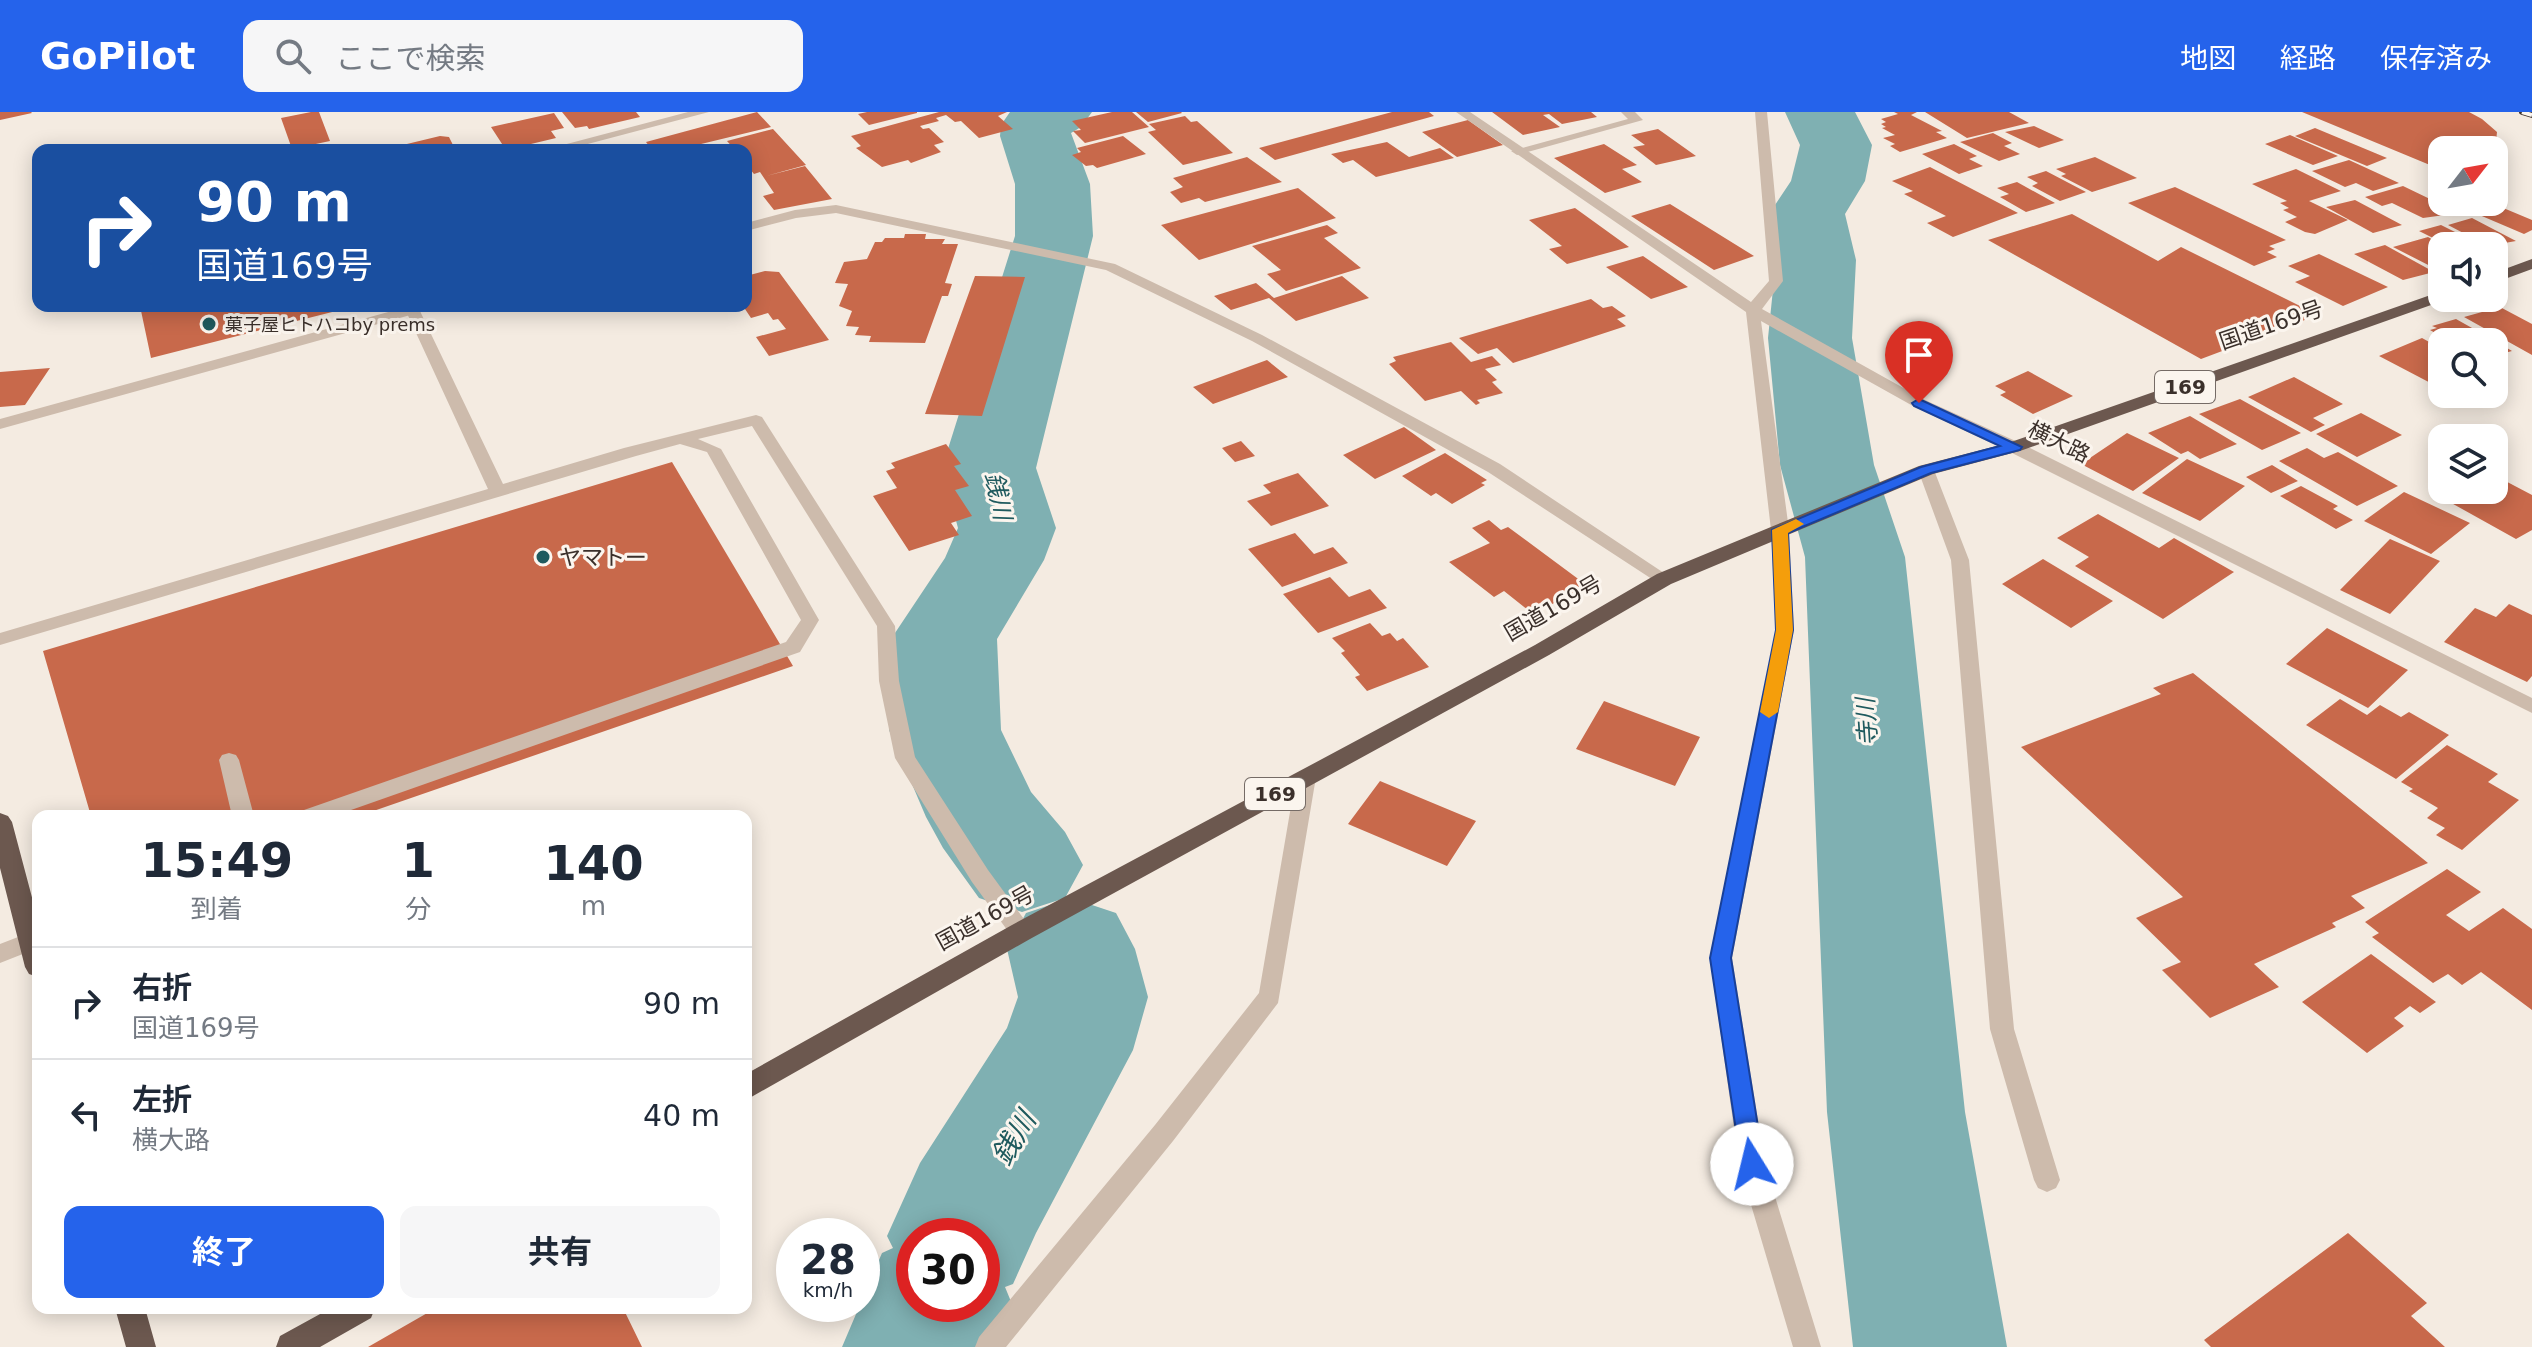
<!DOCTYPE html>
<html lang="ja">
<head>
<meta charset="utf-8">
<style>
	:root { --surface:#fff; --page:#f6f6f7; --text:#1f2937; --muted:#747a83; --line:#e0e1e3; --accent:#2563eb }
	body { margin:0; font-family:"DejaVu Sans","Noto Sans JP",sans-serif; background:var(--page); color:var(--text); height:100vh; display:flex; flex-direction:column; font-size:30px; white-space:nowrap }
	* { box-sizing:border-box; margin:0 }
	p { font-size:26px; color:var(--muted) }
	.icon { flex:none; width:44px; height:44px; fill:none; stroke:currentColor; stroke-width:2; stroke-linecap:round; stroke-linejoin:round }
	.map { position:relative; flex:1; overflow:hidden }
	.details { position:absolute; left:32px; top:698px; width:720px; height:504px; display:flex; flex-direction:column; background:var(--surface); border-radius:16px; box-shadow:0 4px 20px #0003 }
	.details>* { flex:none }
	.hud { position:absolute; left:32px; top:32px; width:720px; height:168px; border-radius:16px; box-shadow:0 4px 20px #0003; background:#1a4fa0; color:#fff; overflow:hidden }
	.needle { width:52px; rotate:59deg }
	.fabs { position:absolute; left:2428px; top:24px; display:grid; gap:16px }
	.fabs a { display:grid; place-items:center; width:80px; height:80px; border-radius:16px; background:var(--surface); box-shadow:0 4px 20px #0003; font-size:40px }
	.speed { position:absolute; left:776px; top:1106px; display:flex; gap:16px; font-size:40px; font-weight:700; text-align:center }
	.speed>* { display:grid; place-content:center; width:104px; height:104px; border-radius:50%; background:var(--surface); box-shadow:0 4px 20px #0003; line-height:1 }
	.speed small { font-size:20px; font-weight:400 }
	.speed .limit { border:12px solid #d22; background:#fff; color:#111 }
	.pin { position:absolute; display:grid; place-items:center; width:68px; height:68px; color:#fff; margin:-82px -34px; border-radius:50% 50% 50% 0; rotate:-45deg; box-shadow:0 0 8px #0007 }
	.pin .icon { rotate:45deg }
	.me { position:absolute; width:88px; margin:-44px; rotate:351deg; stroke-linejoin:round; filter:drop-shadow(0 0 6px #0008) }
	.turn { display:flex; align-items:center; gap:28px; height:168px; padding:0 32px; font-size:36px }
	.turn .icon { width:104px; height:104px; stroke-width:2.5 }
	.turn b { display:block; font-size:56px; line-height:68px }
	.eta { display:flex; justify-content:space-evenly; align-items:center; height:136px; text-align:center }
	.eta b { font-size:48px; font-weight:700; line-height:56px }
	.cta { display:flex; gap:16px; margin-top:auto; padding:16px 32px }
	.cta a { flex:1; height:92px; border-radius:16px; background:var(--accent); color:#fff; font-size:32px; font-weight:700; line-height:92px; text-align:center }
	.cta a+a { background:var(--page); color:var(--text) }
	ul { padding:0; list-style:none }
	li { display:flex; align-items:center; gap:24px; height:112px; padding:0 32px; border-top:2px solid var(--line) }
	li div { flex:1 }
	li b { display:block; font-size:30px }
	li em { font-style:normal }
	header { display:flex; align-items:center; gap:48px; box-sizing:border-box; height:112px; padding:0 40px; background:var(--accent); color:#fff }
	header strong { font-size:38px }
	nav { display:flex; gap:44px; margin-inline-start:auto; font-size:28px }
	.search { width:560px; height:72px; background:var(--page); display:flex; align-items:center; gap:20px; box-sizing:border-box; padding:0 28px; border-radius:16px; color:var(--muted); font-size:30px }
	.map>svg:first-child { display:block }
</style>
</head>
<body>
<header>
<strong>GoPilot</strong>
<div class="search"><svg class="icon" aria-label="search" viewBox="0 0 24 24"><circle cx="10" cy="10" r="6"/><path d="M15 15l6 6"/></svg>ここで検索</div>
<nav><a>地図</a><a>経路</a><a>保存済み</a></nav>
</header>
<div class="map">
<svg width="2532" height="1235" viewBox="0 0 2532 1235">
	<rect width="100%" height="100%" fill="#f4ebe1"/>
	<g fill="none" stroke-linecap="round" stroke-linejoin="round">
		<!-- river -->
		<path fill="#7fb0b2" fill-rule="evenodd" d="M1010 0H1092L1081 15 1071 21 1090 72 1093 124 1036 356 1056 416 1044 448 997 527 1001 618 1031 680 1065 720 1083 753 1065 786 1022 800 979 786 943 736 926 705 889 618 891 527 945 446 958 416 942 356 1015 124V72L1000 24 1001 13Z
			M1785 0H1855L1872 33 1865 69 1845 102 1856 148 1852 226 1874 353 1905 445 1965 1000 2007 1235H1853L1827 1000 1805 445 1780 353 1768 226 1776 148 1769 102 1791 69 1800 33Z
			M1071 786 1116 801 1135 837 1148 885 1133 938 1036 1121 1013 1172 1005 1175 1012 1192 996 1235H842L882 1141 893 1136 887 1124 920 1051 1007 916 1018 885 1007 837 1026 801ZM914 1124H982V1192H914Z"/>
	</g>
	<!-- building -->
	<path fill="#c8694b" d="M0 0H31L32 1 0 8Z
		M311 0H319L330 29 292 37 281 6Z
		M562 0H636L640 5 589 17 587 14 575 16Z
		M757 0 771 15 697 33 701 37 652 38 646 30Z
		M867 0H917V1L869 13 858 2Z
		M939 0H1007L998 4 1013 17 979 26 961 9 955 10 946 3 936 6 939 9 920 14 923 17 929 16 944 30 934 33 941 40 911 51 908 48 882 55 856 36 861 34 851 24Z
		M1112 0H1132L1149 15 1085 31 1073 19 1081 18 1072 9Z
		M1136 0H1181L1182 1 1148 10Z
		M1392 0H1429L1434 4 1275 48 1259 36Z
		M1492 0H1591L1597 5 1562 12 1549 2 1543 3 1560 15 1523 23Z
		M1894 0H1917L1911 3 1942 19 1936 20 1947 26 1900 40 1890 34 1895 32 1883 26 1895 23 1882 16 1886 15 1881 12 1886 10 1881 7 1898 2Z
		M1925 0H2009L2029 11 1967 26Z
		M2302 0H2469L2482 7 2497 20 2496 30 2464 33 2476 38H2442V58Z
		M554 1 564 16 551 19 556 26 506 38 491 15Z
		M1185 4 1191 10 1197 9 1233 41 1183 53 1148 20 1156 18 1149 12Z
		M1468 8 1503 33 1457 45 1422 20Z
		M2034 14 2064 28 2039 36 2005 20Z
		M2315 16 2387 46 2367 54 2295 24Z
		M773 17 806 53 766 64 805 54 832 87 774 98 763 84 774 81 760 60 754 62 746 52V38H735L727 29Z
		M1658 17 1696 44 1656 53 1633 35 1645 33 1631 23Z
		M1993 21 2012 31 2004 34 2020 42 1999 49 1960 30Z
		M2290 23 2338 44 2313 53 2265 32Z
		M440 24 449 25 454 35 447 38H382Z
		M1123 24 1146 42 1097 56 1093 53 1086 54 1072 43 1081 40 1077 36Z
		M1387 30 1409 45 1440 36 1454 46 1376 65 1353 48 1343 51 1331 42Z
		M1604 32 1637 53 1622 57 1642 70 1605 81 1554 46Z
		M1954 32 1977 44 1969 47 1983 54 1959 62 1922 42Z
		M1247 45 1282 70 1205 90 1199 86 1181 91 1170 80 1183 75 1173 66Z
		M2095 45 2137 66 2092 80 2061 64 2066 62 2056 57Z
		M2349 48 2399 71 2373 79 2356 71 2345 75 2312 59Z
		M1930 55 2018 101 1953 125 1927 111 1946 104 1904 82 1913 79 1892 69Z
		M2296 57 2341 79 2309 89 2348 108 2315 122 2305 120 2285 110 2297 105 2283 98 2289 96 2280 91 2287 89 2252 72Z
		M2046 59 2086 80 2060 89 2032 74 2038 71 2027 65Z
		M2017 70 2055 91 2026 100 2000 85 2009 82 1997 76Z
		M2403 74 2459 101 2423 106 2392 91 2382 94 2365 85Z
		M2175 75 2286 128 2269 134 2275 137 2267 140 2277 145 2254 154 2128 91Z
		M1298 76 1336 106 1199 148 1161 113Z
		M2355 88 2402 113 2373 121 2326 95Z
		M2449 90H2489L2532 108V118L2524 122Z
		M1670 92 1754 144 1714 158 1631 104Z
		M1575 96 1629 135 1567 152 1549 137 1562 134 1529 108Z
		M2072 102 2158 149 2181 135 2318 203 2201 247 1988 128Z
		M2472 106 2516 129 2488 134 2448 113Z
		M1327 113 1338 121 1324 126 1361 156 1286 179 1267 162 1281 158 1252 134Z
		M2441 113 2483 134H2449L2419 119Z
		M905 122H926L925 127H945L942 132H958L945 171 952 172 948 184H942L925 231 869 230 871 224 855 223 859 215 846 214 852 199 839 194 848 172 835 171 844 150 867 147 875 130H882L885 126H904Z
		M2428 125 2442 133V157L2438 158 2393 135Z
		M2385 133 2434 160 2403 168 2354 142Z
		M2319 142 2388 175 2343 194 2295 170 2310 164 2288 154Z
		M1643 144 1688 175 1651 187 1606 155Z
		M765 159 779 160 829 228 769 244 756 225 786 217 778 207 773 208 768 201 751 206 743 194H746V164Z
		M975 164 1025 165 982 304 925 302Z
		M1342 164 1369 186 1296 209 1269 186 1231 198 1214 184 1256 171 1274 186Z
		M1591 187 1603 196 1612 194 1626 204 1617 207 1626 214 1513 251 1497 236 1478 242 1459 226Z
		M140 194H351L352 195 151 246Z
		M2500 195 2532 212V243L2464 205Z
		M2456 207 2497 230 2512 239 2494 244V230H2451L2430 218 2437 216 2432 214Z
		M2422 226 2442 237V277L2379 244Z
		M1451 230 1471 250 1492 244 1501 253 1485 257 1497 268 1492 270 1503 281 1477 288 1480 291 1476 293 1461 279 1425 289 1389 252 1396 249 1393 245Z
		M1267 248 1288 265 1213 292 1193 275Z
		M50 256 25 293 0 295V260Z
		M2028 259 2073 284 2033 302 2000 283 2006 280 1995 274Z
		M2294 265 2343 292 2313 306 2325 313 2311 320 2248 285Z
		M2240 287 2301 321 2262 338 2199 302Z
		M2361 301 2402 323 2357 345 2316 322Z
		M2190 304 2237 332 2200 347 2188 339 2181 342 2148 321Z
		M1404 315 1436 338 1375 367 1343 343Z
		M2127 321 2179 346 2133 379 2081 352Z
		M1241 329 1255 344 1235 350 1222 336Z
		M946 332 961 352 954 354 969 374 955 378 972 404 951 411 959 423 909 439 873 384 897 376 886 359 895 356 891 351Z
		M2307 336 2324 346 2338 340 2398 374 2357 394 2279 349Z
		M1445 341 1487 368 1481 371 1485 373 1452 392 1436 381 1431 384 1402 364Z
		M2187 347 2245 374 2200 409 2142 381Z
		M672 350 793 554 359 704H91L43 539Z
		M2272 353 2298 369 2271 381 2246 365Z
		M1298 361 1329 394 1271 414 1247 389 1271 381 1263 373Z
		M2494 363 2532 383V418L2516 427 2437 383 2446 378H2494Z
		M2301 374 2338 394 2333 397 2353 408 2336 417 2280 384Z
		M2404 380 2470 411 2431 442 2364 409Z
		M2098 402 2159 436 2174 426 2234 460 2163 507 2075 454 2089 445 2057 426Z
		M1489 408 1501 418 1508 415 1585 472 1576 476 1579 478 1533 502 1504 479 1494 485 1449 450 1490 431 1472 416Z
		M1295 421 1314 442 1333 435 1348 451 1282 475 1248 437Z
		M2390 427 2440 449 2390 502 2340 478Z
		M2043 447 2113 489 2071 516 2002 472Z
		M1330 465 1349 485 1370 477 1387 496 1318 521 1283 482Z
		M2509 492 2532 503V564L2527 570 2444 530 2475 496 2496 505Z
		M1370 511 1382 524 1390 521 1397 529 1403 526 1429 555 1367 579 1355 565 1360 563 1341 541 1345 539 1332 526Z
		M2327 516 2408 558 2368 596 2286 552Z
		M2193 561 2428 751 2351 784 2365 796 2332 811 2336 815 2254 852 2279 875 2210 906 2162 858 2181 850 2136 806 2183 785 2021 635 2161 582 2153 576Z
		M2340 587 2367 603 2380 593 2401 605 2409 600 2449 623 2396 667 2306 613Z
		M1604 589 1700 625 1675 674 1576 637Z
		M2447 633 2498 662 2488 670 2519 688 2462 738 2436 723 2445 716 2427 706 2438 696 2409 679 2413 677 2401 670Z
		M1380 669 1476 709 1447 754 1348 712Z
		M2447 757 2481 780 2446 803 2469 819 2503 796 2532 817V898L2481 860 2462 873 2448 862 2433 871 2372 825 2379 821 2365 810Z
		M2371 842 2436 890 2420 901 2410 894 2394 906 2404 914 2367 941 2302 890Z
		M2348 1121 2427 1191 2411 1204 2445 1235H2211L2204 1228Z
		M436 1196H623L642 1235H368Z"/>
	<g fill="none" stroke-linecap="round" stroke-linejoin="round">
		<!-- service -->
		<path fill="#cdbbac" fill-rule="evenodd" d="M1621 0H1635L1643 8 1517 43 1511 39 1628 7Z
			M407 194H417L419 197 503 372 624 336 756 303 762 305 895 514 899 569 915 645 988 758 1029 814 1032 820 1029 826 1021 829 1013 826 972 770 895 646 879 569 877 514 752 314 698 327 721 337 819 508 800 540 334 704H300L304 698 786 530 801 508 707 340 680 332 636 344 0 533V521L488 377 405 197Z
			M1926 353 1934 358 1969 448 2014 917 2060 1068 2056 1076 2047 1080 2038 1076 2034 1068 1990 917 1951 448 1918 358Z
			M229 641 236 643 239 648 254 704H232L219 648 222 643Z"/>
		<!-- minor -->
		<path fill="#cdbbac" fill-rule="evenodd" d="M688 0H709L565 38H544Z
			M1456 0H1470L1751 190 1769 169 1755 0H1767L1783 169 1762 197 1925 288 2020 331 2532 586V601L2008 339 1913 294 1761 209 1789 418 1794 518 1732 846 1765 1052 1821 1235H1793L1739 1052 1710 846 1776 518 1771 418 1746 200Z
			M836 93 1115 152 1262 223 1500 352 1673 467 1664 473 1658 471 1488 360 1252 229 1106 158 836 101 796 106 746 119V111L795 98Z
			M410 194H434L432 197 0 317V307Z
			M1306 658 1313 660 1316 665 1278 891 1173 1029 1006 1235H975L979 1225 1155 1013 1259 881 1296 665 1299 660Z
			M31 820 38 822V836L0 851V832Z"/>
		<!-- trunk -->
		<path fill="#6c584f" fill-rule="evenodd" d="M2532 147V157L2494 171V161Z
			M2442 179V186L2448 187 2020 339 1933 362 1671 472 1549 543 1030 827 746 988V962L1012 813 1535 533 1657 462 1919 354 2008 331Z
			M0 701 8 704 12 710 38 808V865L29 862 25 855 0 756Z
			M115 1196H145L156 1235H126Z
			M331 1196H375L371 1206 320 1235H276L280 1224Z"/>
		<!-- rail casing -->
		<g stroke="#3b302b" stroke-width="6">
			<path id="rail" d="M2522 0 2532 3"/>
		</g>
		<!-- rail -->
		<use href="#rail" stroke="#fbf5ee" stroke-width="4" stroke-dasharray="13" stroke-linecap="butt"/>
	</g>
	<!-- route -->
	<path fill="#2563eb" stroke="#184099" stroke-width="2" d="M1919 287 2022 335 2020 338 1931 361 1788 421 1793 518 1731 846 1764 1052 1760 1059 1752 1062 1744 1059 1741 1052 1710 846 1776 518 1772 418 1921 355 2000 334 1914 294 1912 291Z"/>
	<!-- slow -->
	<path fill="#f59e0b" d="M1796 407 1804 412 1788 421 1793 518 1778 600 1769 606 1760 600 1776 518 1772 418Z"/>
	<!-- markers -->
	<g fill="#1f5a5e" stroke="#fbf5ee" stroke-width="3">
		<circle cx="209" cy="212" r="8"/>
		<circle cx="543" cy="445" r="8"/>
	</g>
	<g text-anchor="middle" dominant-baseline="central" stroke-width="6" stroke-linejoin="round" paint-order="stroke">
		<!-- far-poi labels -->
		<g font-size="18" fill="#3b302b" stroke="#fbf5ee" text-anchor="start">
			<text x="225" y="212">菓子屋ヒトハコby prems</text>
		</g>
		<!-- shield labels -->
		<g fill="#fbf5ee" stroke="#756b66" stroke-width="2">
			<rect x="2155" y="259" width="60" height="32" rx="6"/>
			<rect x="1245" y="666" width="60" height="32" rx="6"/>
		</g>
		<g font-size="20" font-weight="bold" fill="#3b302b">
			<text x="2185" y="275">169</text>
			<text x="1275" y="682">169</text>
		</g>
		<!-- street labels -->
		<g font-size="22" fill="#3b302b" stroke="#fbf5ee">
			<text transform="translate(2271 213) rotate(-19)">国道169号</text>
			<text transform="translate(2059 330) rotate(26)">横大路</text>
			<text transform="translate(1553 496) rotate(-30)">国道169号</text>
			<text transform="translate(985 806) rotate(-29)">国道169号</text>
		</g>
		<!-- poi labels -->
		<g font-size="22" fill="#3b302b" stroke="#fbf5ee" text-anchor="start">
			<text x="559" y="445">ヤマトー</text>
		</g>
		<!-- water labels -->
		<g font-size="24" font-style="italic" fill="#1f5a5e" stroke="#fbf5ee">
			<text transform="translate(998 384) rotate(78)">銭川</text>
			<text transform="translate(1867 610) rotate(-94)">寺川</text>
		</g>
		<!-- near-water labels -->
		<g font-size="28" font-style="italic" fill="#1f5a5e" stroke="#fbf5ee">
			<text transform="translate(1014 1026) rotate(-59)">銭川</text>
		</g>
	</g>
</svg>
<div class="fabs">
<a><svg class="needle" viewBox="-14 -14 28 28"><path d="M0-13l5 13h-10z" fill="#e53935"/><path d="M0 13l5-13h-10z" fill="#747a83"/></svg></a>
<a><svg class="icon" aria-label="sound" viewBox="0 0 24 24"><path d="M4 9h4l5-4v14l-5-4H4zM17 9q2 3 0 6"/></svg></a>
<a><svg class="icon" aria-label="search" viewBox="0 0 24 24"><circle cx="10" cy="10" r="6"/><path d="M15 15l6 6"/></svg></a>
<a><svg class="icon" aria-label="layers" viewBox="0 0 24 24"><path d="M12 4l9 5-9 5-9-5zM3 14l9 5 9-5"/></svg></a>
</div>
<div class="speed"><div>28<small>km/h</small></div><div class="limit">30</div></div>
<div class="pin" style="left:1919px;top:291px;background:#d93025"><svg class="icon" aria-label="arrive" viewBox="0 0 24 24"><path d="M6 21V4h12l-3 4 3 4H6"/></svg></div>
<svg class="me" style="left:1752px;top:1052px" viewBox="-20 -20 40 40"><circle r="19" fill="#fff"/><path d="M0-13L10 11 0 6-10 11z" fill="#2563eb"/></svg>
<div class="hud">
<div class="turn"><svg class="icon" aria-label="right" viewBox="0 0 24 24"><path d="M7 20v-9h11M14 6l5 5-5 5"/></svg><div><b>90 m</b>国道169号</div></div>
</div>
<section class="details">
<div class="eta">
<div><b>15:49</b><p>到着</p></div>
<div><b>1</b><p>分</p></div>
<div><b>140</b><p>m</p></div>
</div>
<ul>
<li><svg class="icon" aria-label="right" viewBox="0 0 24 24"><path d="M7 20v-9h11M14 6l5 5-5 5"/></svg><div><b>右折</b><p>国道169号</p></div><em>90 m</em></li>
<li><svg class="icon" aria-label="left" viewBox="0 0 24 24"><path d="M17 20v-9H6M10 6l-5 5 5 5"/></svg><div><b>左折</b><p>横大路</p></div><em>40 m</em></li>
</ul>
<div class="cta"><a>終了</a><a>共有</a></div>
</section>
</div>
</body>
</html>
